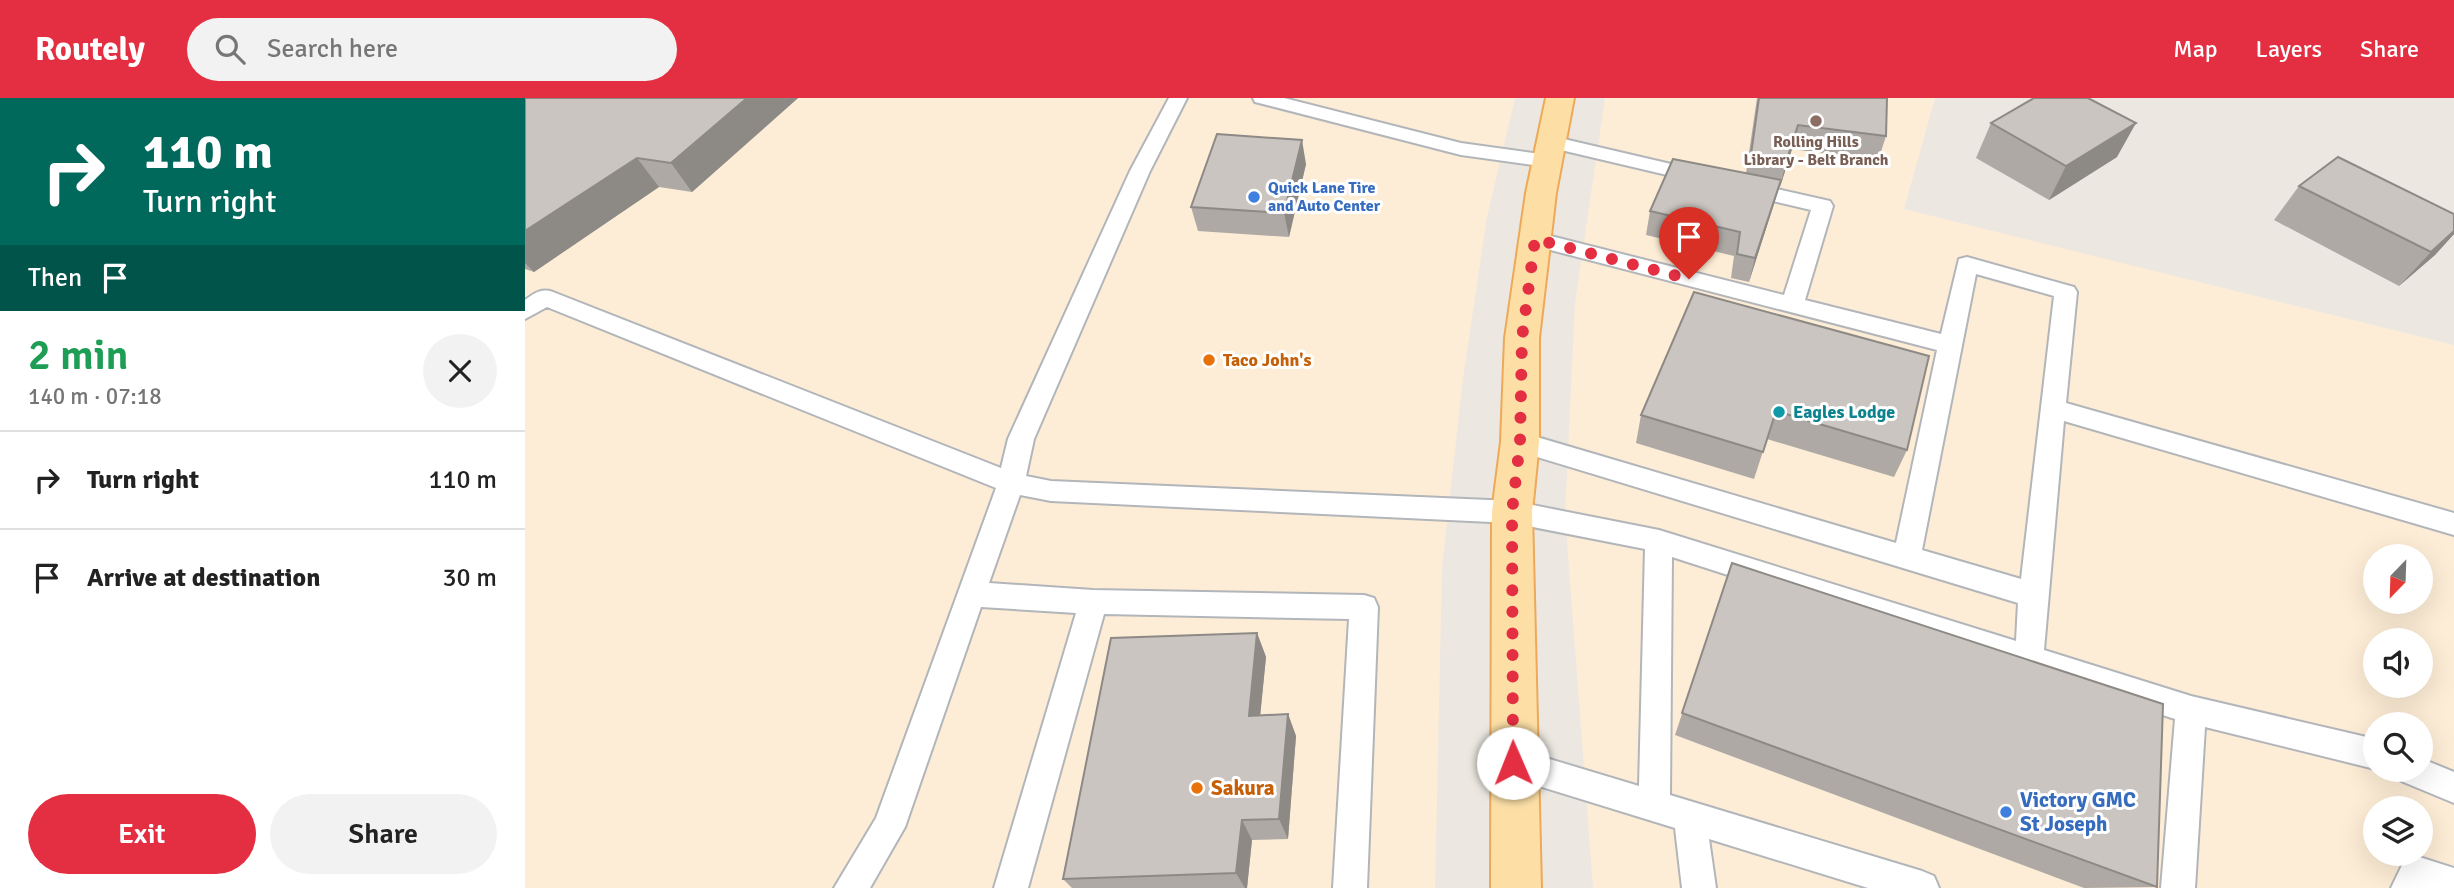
<!DOCTYPE html>
<html lang="en">
<head>
<meta charset="utf-8">
<style>
	:root { --surface:#fff; --page:#f2f2f2; --text:#222; --muted:#767676; --line:#e0e0e0; --accent:#e42f42 }
	body { margin:0; font-family:Signika,sans-serif; background:var(--page); color:var(--text); height:100vh; display:flex; flex-direction:column; font-size:26px; white-space:nowrap }
	* { box-sizing:border-box; margin:0 }
	p { font-size:23px; color:var(--muted) }
	.icon { flex:none; width:38px; height:38px; fill:none; stroke:currentColor; stroke-width:2; stroke-linecap:round; stroke-linejoin:round }
	.map { position:relative; flex:1; overflow:hidden }
	.side { display:flex; flex-direction:column; background:var(--surface); width:525px }
	.side>* { flex:none }
	.guide { background:#00695c; color:#fff; overflow:hidden }
	.needle { width:46px; rotate:203deg }
	.fabs { position:absolute; left:1838px; top:446px; display:grid; gap:14px }
	.fabs a { display:grid; place-items:center; width:70px; height:70px; border-radius:50%; background:var(--surface); box-shadow:0 7px 28px #0002; font-size:35px }
	.pin { position:absolute; display:grid; place-items:center; width:60px; height:60px; color:#fff; margin:-72px -30px; border-radius:50% 50% 50% 0; rotate:-45deg; box-shadow:0 0 7px #0007 }
	.pin .icon { rotate:45deg }
	.me { position:absolute; width:77px; margin:-38px; rotate:359deg; stroke-linejoin:round; filter:drop-shadow(0 0 5px #0008) }
	.turn { display:flex; align-items:center; gap:24px; height:147px; padding:0 28px; font-size:32px }
	.turn .icon { width:91px; height:91px; stroke-width:2.5 }
	.turn b { display:block; font-size:49px; line-height:60px }
	.then { display:flex; align-items:center; height:66px; padding:0 28px; background:#0003; gap:14px; font-size:26px }
	.round { display:grid; place-items:center; flex:none; width:74px; height:74px; border-radius:37px; background:var(--page) }
	.headline { display:flex; align-items:center; justify-content:space-between; height:119px; padding:0 28px }
	h1 { font-size:42px; font-weight:600; line-height:52px; color:#1e9e55 }
	.action { display:flex; gap:14px; margin-top:auto; padding:14px 28px }
	.action a { flex:1; height:80px; border-radius:42px; background:var(--accent); color:#fff; font-size:28px; font-weight:600; line-height:80px; text-align:center }
	.action a+a { background:var(--page); color:var(--text) }
	ul { padding:0; list-style:none }
	li { display:flex; align-items:center; gap:21px; height:98px; padding:0 28px; border-top:2px solid var(--line) }
	li div { flex:1 }
	li b { display:block; font-size:26px }
	li em { font-style:normal }
	header { display:flex; align-items:center; gap:42px; box-sizing:border-box; height:98px; padding:0 35px; background:var(--accent); color:#fff }
	header strong { font-size:33px }
	nav { display:flex; gap:38px; margin-inline-start:auto; font-size:24px }
	.search { width:490px; height:63px; background:var(--page); display:flex; align-items:center; gap:18px; box-sizing:border-box; padding:0 24px; border-radius:38px; color:var(--muted); font-size:26px }
	main { display:flex; flex:1; min-height:0 }
	.map>svg:first-child { display:block }
</style>
</head>
<body>
<header>
<strong>Routely</strong>
<div class="search"><svg class="icon" aria-label="search" viewBox="0 0 24 24"><circle cx="10" cy="10" r="6"/><path d="M15 15l6 6"/></svg>Search here</div>
<nav><a>Map</a><a>Layers</a><a>Share</a></nav>
</header>
<main>
<section class="side">
<div class="guide">
<div class="turn"><svg class="icon" aria-label="right" viewBox="0 0 24 24"><path d="M7 20v-9h11M14 6l5 5-5 5"/></svg><div><b>110 m</b>Turn right</div></div>
<div class="then">Then<svg class="icon" aria-label="arrive" viewBox="0 0 24 24"><path d="M6 21V4h12l-3 4 3 4H6"/></svg></div>
</div>
<div class="headline"><div><h1>2 min</h1><p>140 m · 07:18</p></div><a class="round"><svg class="icon" aria-label="close" viewBox="0 0 24 24"><path d="M6 6l12 12M18 6L6 18"/></svg></a></div>
<ul>
<li><svg class="icon" aria-label="right" viewBox="0 0 24 24"><path d="M7 20v-9h11M14 6l5 5-5 5"/></svg><div><b>Turn right</b></div><em>110 m</em></li>
<li><svg class="icon" aria-label="arrive" viewBox="0 0 24 24"><path d="M6 21V4h12l-3 4 3 4H6"/></svg><div><b>Arrive at destination</b></div><em>30 m</em></li>
</ul>
<div class="action"><a>Exit</a><a>Share</a></div>
</section>
<div class="map">
<svg width="1929" height="790" viewBox="0 0 1929 790">
	<rect width="100%" height="100%" fill="#ece8e1"/>
	<!-- commercial -->
	<path fill="#fdedd6" fill-rule="evenodd" d="M0 0H990L962 119 938 280 917 470 910 790H0Z
		M1080 0H1410L1379 111 1929 247V790H1068L1040 417 1050 205ZM1850 458H1895V504H1850ZM1850 542H1895V588H1850ZM1850 626H1895V672H1850ZM1850 710H1895V756H1850Z"/>
	<g fill="none" stroke-linecap="round" stroke-linejoin="round">
		<!-- lane casing -->
		<g stroke="#b2b5b9" stroke-width="4">
			<path id="lane" d="M644 0H662L625 73 509 341 501 378 526 383 987 403 1134 432 1491 543 1493 505 986 351 982 344 986 337 995 334 1371 445 1412 252 1010 148 1002 146 999 141 1002 136 1010 134 1259 197 1286 112 1210 94 1207 89 1210 84 1217 83 1305 103 1308 108 1280 202 1416 236 1434 161 1442 159 1549 189 1552 194 1541 305 1929 415V437L1539 323 1519 552 1666 598 1850 641V671L1680 629 1670 790H1636L1650 621 1147 459 1145 697 1397 773 1409 778 1414 790H1343L1184 741 1191 790H1157L1150 730 988 680 977 676 972 665 977 654 988 650 1114 688 1120 451 987 425 526 403 495 397 464 485 568 492 839 497 849 500 853 509 842 790H808L824 521 579 516 503 790H469L551 515 456 509 380 729 345 790H309L351 720 471 390 22 209 0 221V202C10 195 16 190 28 194L476 370 483 341 605 73ZM1451 176 1529 198 1496 481 1397 452Z
				M728 0H759L936 45 1022 57 1029 59 1032 63 1029 67 1022 69 936 57 730 4Z
				M1026 38 1176 73 1183 75 1186 79 1183 83 1176 85 1019 48 1016 44 1019 40Z
				M1895 660 1929 674V705L1876 683 1871 672H1895Z
				M1891 758 1929 770V790H1866L1879 763Z"/>
		</g>
		<!-- primary casing -->
		<g stroke="#eda959" stroke-width="4">
			<path id="primary" d="M1021 0H1049L1031 95 1014 240V344L1007 414 1016 790H966L967 414 976 344 980 240 1001 95Z"/>
		</g>
		<!-- lane -->
		<use href="#lane" fill="#fff" fill-rule="evenodd"/>
		<!-- primary -->
		<use href="#primary" fill="#fddfa6" fill-rule="evenodd"/>
	</g>
	<!-- wall -->
	<path fill="#aea9a5" d="M0 0H273L167 94 134 89 9 174 0 171Z
		M1232 0H1362L1361 38 1353 63 1267 51 1255 89 1254 88 1224 184 1206 180 1209 158 1121 137 1125 113 1221 75Z
		M1466 25 1592 59 1524 102 1451 60Z
		M781 66 764 139 673 133 666 109Z
		M1774 88 1929 116V136L1910 157 1874 188 1749 122Z
		M1169 194 1382 352 1369 379 1242 341 1229 381 1111 345 1116 317Z
		M1207 465 1632 789 1559 790 1150 637Z
		M732 535 741 559 735 617 763 616 771 638 763 741 727 742 722 790H547L538 781Z"/>
	<!-- shaded-wall -->
	<path fill="#8d8a86" d="M222 0H273L167 94 146 65Z
		M1611 25 1592 59 1524 102 1541 68Z
		M1273 27 1267 51 1255 89 1261 64Z
		M777 42 781 66 764 139 759 115Z
		M112 60 134 89 9 174 0 165V133Z
		M1256 82 1249 106 1224 184 1230 160Z
		M1929 133V136L1910 157 1874 188 1906 154Z
		M732 535 741 559 733 640 724 618Z
		M763 616 771 638 763 741 754 721Z
		M717 722 727 742 722 790H720L711 775Z"/>
	<!-- building -->
	<path fill="#cac5c0" stroke="#8d8a86" stroke-width="2" d="M0 0H222L146 65 112 60 0 133Z
		M1234 0H1362L1361 38 1273 27 1261 64 1226 56Z
		M1509 0H1563L1611 25 1541 68 1466 25Z
		M692 36 777 42 759 115 666 109Z
		M1813 59 1929 116V133L1906 154 1774 88Z
		M1148 61 1256 82 1230 160 1212 156 1215 134 1125 113Z
		M1169 194 1404 258 1382 352 1251 313 1238 354 1116 317Z
		M1207 465 1638 606 1632 789 1157 615Z
		M732 535 724 618 763 616 754 721 717 722 711 775 538 781 586 540Z"/>
	<g fill="none" stroke-linecap="round" stroke-linejoin="round">
		<!-- route -->
		<path stroke="#e42f42" stroke-width="12" stroke-dasharray="0 21.6" d="M988 665 987 414 995 344 997 240 1010 141 1164 181"/>
	</g>
	<!-- markers -->
	<circle fill="#8d6e63" stroke="#fff" stroke-width="2.5" cx="1291" cy="23" r="7"/>
	<g fill="#3f7fe0" stroke="#fff" stroke-width="2.5">
		<circle cx="729" cy="99" r="7"/>
		<circle cx="1481" cy="714" r="7"/>
	</g>
	<g fill="#e8710a" stroke="#fff" stroke-width="2.5">
		<circle cx="684" cy="262" r="7"/>
		<circle cx="672" cy="690" r="7"/>
	</g>
	<circle fill="#0f9aa8" stroke="#fff" stroke-width="2.5" cx="1254" cy="314" r="7"/>
	<g text-anchor="middle" dominant-baseline="central" stroke-width="6" stroke-linejoin="round" paint-order="stroke">
		<!-- far-education labels -->
		<g font-size="16" font-weight="bold" fill="#785e54" stroke="#fff">
			<text x="1291" y="44">Rolling Hills<tspan x="1291" dy="18">Library - Belt Branch</tspan></text>
		</g>
		<!-- far-shop labels -->
		<g font-size="16" font-weight="bold" fill="#366cbe" stroke="#fff" text-anchor="start">
			<text x="743" y="90">Quick Lane Tire<tspan x="743" dy="18">and Auto Center</tspan></text>
		</g>
		<!-- food labels -->
		<g font-size="18" font-weight="bold" fill="#c56008" stroke="#fff" text-anchor="start">
			<text x="698" y="262">Taco John's</text>
		</g>
		<!-- culture labels -->
		<g font-size="18" font-weight="bold" fill="#0d838f" stroke="#fff" text-anchor="start">
			<text x="1268" y="314">Eagles Lodge</text>
		</g>
		<!-- near-food labels -->
		<g font-size="21" font-weight="bold" fill="#c56008" stroke="#fff" text-anchor="start">
			<text x="686" y="690">Sakura</text>
		</g>
		<!-- near-shop labels -->
		<g font-size="21" font-weight="bold" fill="#366cbe" stroke="#fff" text-anchor="start">
			<text x="1495" y="702">Victory GMC<tspan x="1495" dy="24">St Joseph</tspan></text>
		</g>
	</g>
</svg>
<div class="fabs">
<a><svg class="needle" viewBox="-14 -14 28 28"><path d="M0-13l5 13h-10z" fill="#e53935"/><path d="M0 13l5-13h-10z" fill="#767676"/></svg></a>
<a><svg class="icon" aria-label="sound" viewBox="0 0 24 24"><path d="M4 9h4l5-4v14l-5-4H4zM17 9q2 3 0 6"/></svg></a>
<a><svg class="icon" aria-label="search" viewBox="0 0 24 24"><circle cx="10" cy="10" r="6"/><path d="M15 15l6 6"/></svg></a>
<a><svg class="icon" aria-label="layers" viewBox="0 0 24 24"><path d="M12 4l9 5-9 5-9-5zM3 14l9 5 9-5"/></svg></a>
</div>
<div class="pin" style="left:1164px;top:181px;background:#d93025"><svg class="icon" aria-label="arrive" viewBox="0 0 24 24"><path d="M6 21V4h12l-3 4 3 4H6"/></svg></div>
<svg class="me" style="left:988px;top:665px" viewBox="-20 -20 40 40"><circle r="19" fill="#fff"/><path d="M0-13L10 11 0 6-10 11z" fill="#e42f42"/></svg>
</div>
</main>
</body>
</html>
